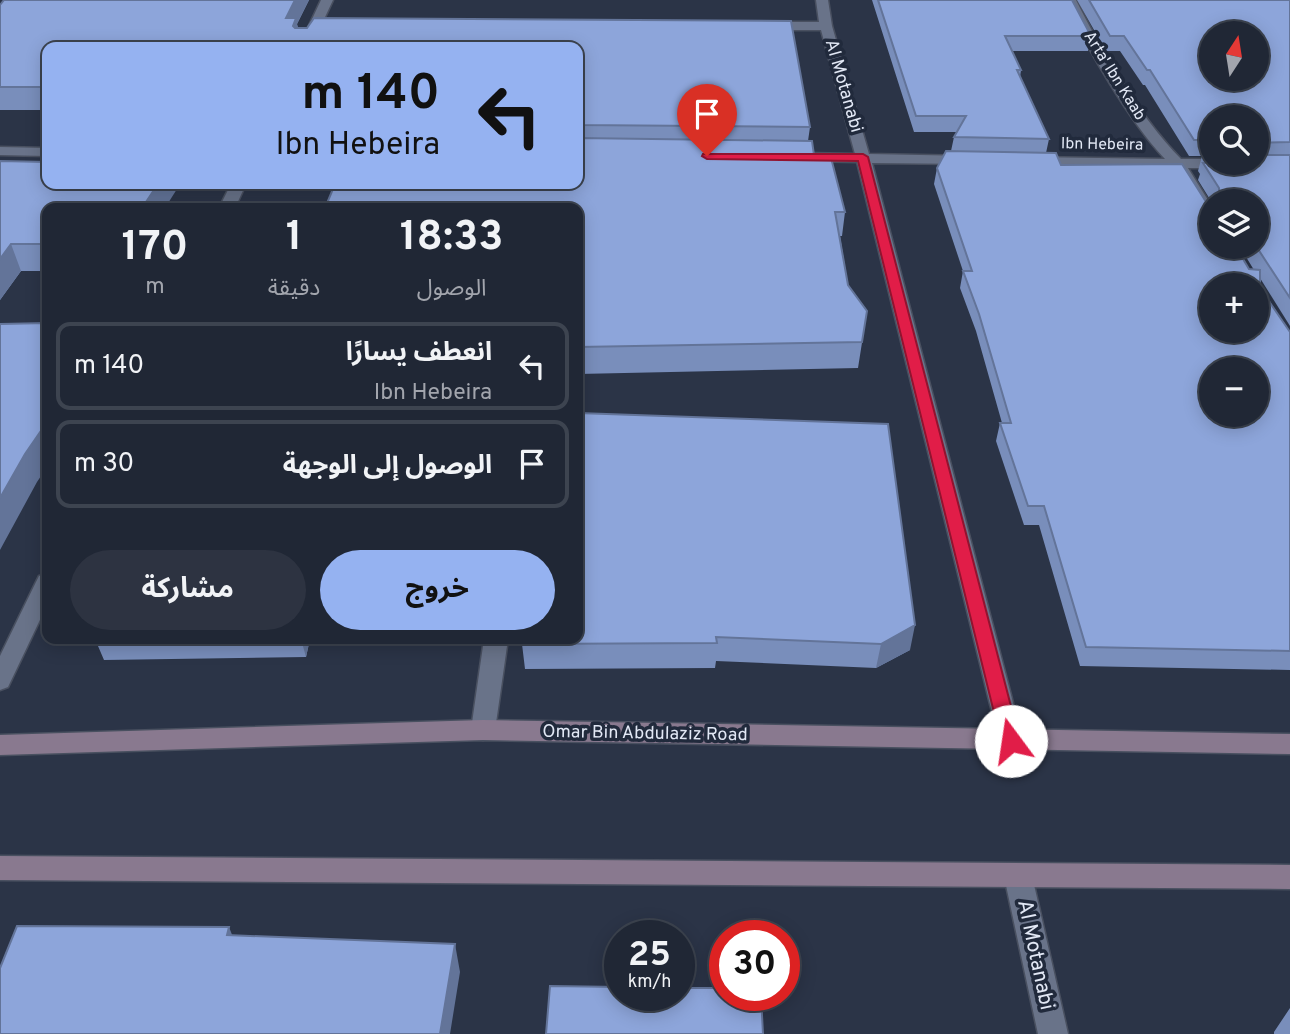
<!DOCTYPE html>
<html lang="ar">
<head>
<meta charset="utf-8">
<style>
	:root { --surface:#202735; --page:#2d3341; --text:#f1f3f6; --muted:#a2a5ad; --line:#3d4450; --accent:#95b2f1 }
	body { margin:0; font-family:Overpass,"Noto Sans Arabic",sans-serif; background:var(--page); color:var(--text); direction:rtl; height:100vh; display:flex; flex-direction:column; font-size:26px; white-space:nowrap }
	* { box-sizing:border-box; margin:0 }
	p { font-size:23px; color:var(--muted) }
	.icon { flex:none; width:38px; height:38px; fill:none; stroke:currentColor; stroke-width:2; stroke-linecap:round; stroke-linejoin:round }
	.map { position:relative; flex:1; overflow:hidden; direction:ltr }
	.drawer { position:absolute; left:42px; top:203px; width:541px; height:441px; display:flex; flex-direction:column; background:var(--surface); border-radius:14px; box-shadow:0 4px 18px #0003,0 0 0 2px var(--line); direction:rtl }
	.drawer>* { flex:none }
	.hud { position:absolute; left:42px; top:42px; width:541px; height:147px; border-radius:14px; box-shadow:0 4px 18px #0003,0 0 0 2px var(--line); direction:rtl; background:#95b2f1; color:#111; overflow:hidden }
	.needle { width:46px; rotate:12deg }
	.tools { position:absolute; left:1199px; top:21px; display:grid; gap:14px }
	.tools a { display:grid; place-items:center; width:70px; height:70px; border-radius:50%; background:var(--surface); box-shadow:0 4px 18px #0003,0 0 0 2px var(--line); font-size:35px }
	.speed { position:absolute; left:604px; top:920px; display:flex; gap:14px; font-size:35px; font-weight:700; text-align:center }
	.speed>* { display:grid; place-content:center; width:91px; height:91px; border-radius:50%; background:var(--surface); box-shadow:0 4px 18px #0003,0 0 0 2px var(--line); line-height:1 }
	.speed small { font-size:18px; font-weight:400 }
	.speed .limit { border:10px solid #d22; background:#fff; color:#111 }
	.pin { position:absolute; display:grid; place-items:center; width:60px; height:60px; color:#fff; margin:-72px -30px; border-radius:50% 50% 50% 0; rotate:-45deg; box-shadow:0 0 7px #0007 }
	.pin .icon { rotate:45deg }
	.me { position:absolute; width:77px; margin:-38px; rotate:346deg; stroke-linejoin:round; filter:drop-shadow(0 0 5px #0008) }
	.turn { display:flex; align-items:center; gap:24px; height:147px; padding:0 28px; font-size:32px }
	.turn .icon { width:91px; height:91px; stroke-width:2.5 }
	.turn b { display:block; font-size:49px; line-height:60px }
	.eta { display:flex; justify-content:space-evenly; align-items:center; height:119px; text-align:center }
	.eta b { font-size:42px; font-weight:700; line-height:49px }
	.cta { display:flex; gap:14px; margin-top:auto; padding:14px 28px }
	.cta a { flex:1; height:80px; border-radius:42px; background:var(--accent); color:#111; font-size:28px; font-weight:700; line-height:80px; text-align:center }
	.cta a+a { background:var(--page); color:var(--text) }
	ul { padding:0; list-style:none }
	li { display:flex; align-items:center; gap:21px; height:88px; margin:0 14px 10px; padding:0 14px; border:4px solid var(--line); border-radius:14px }
	li div { flex:1 }
	li b { display:block; font-size:26px }
	li em { font-style:normal }
	.map>svg:first-child { display:block }
</style>
</head>
<body>
<div class="map">
<svg width="1290" height="1034" viewBox="0 0 1290 1034">
	<rect width="100%" height="100%" fill="#2b3447"/>
	<g fill="none" stroke-linecap="round" stroke-linejoin="round">
		<!-- street casing -->
		<g stroke="#495060" stroke-width="3">
			<path id="street" d="M321 0H333L311 47H299Z
				M816 0H828L832 26 869 154 971 156 978 160 971 164 872 163 1023 741 1020 748 1011 751 1002 748 999 741 857 162 804 161 797 157 804 153 855 154 821 30H766L760 26 766 22H819Z
				M1064 0H1076C1103 54 1139 116 1181 159H1211V163L1233 164 1226 168H1188L1211 205V222L1205 220 1173 168 1031 165 1024 161 1031 157 1165 159C1128 120 1088 49 1064 0Z
				M0 147 47 148V156L0 155Z
				M231 184H246L235 208H219Z
				M551 184H566L563 208H547Z
				M47 574V605L8 687 0 690V656L36 582 39 576Z
				M484 639H508L495 730 492 737 483 740 474 737 471 730Z
				M1018 864 1028 868 1032 876 1068 1034H1038L1004 876 1008 868Z"/>
		</g>
		<!-- secondary casing -->
		<g stroke="#495060" stroke-width="3">
			<path id="secondary" d="M483 720 1290 734V754L483 740 0 755V735Z
				M0 856 1290 865V889L0 880Z"/>
		</g>
		<!-- street -->
		<use href="#street" fill="#697389" fill-rule="evenodd"/>
		<!-- secondary -->
		<use href="#secondary" fill="#89798f" fill-rule="evenodd"/>
	</g>
	<!-- wall -->
	<path fill="#798ebb" fill-rule="evenodd" d="M4 0H309L297 24 298 28H307L314 18 791 21 810 127 808 141H812L814 155 830 154 845 212 842 236H840L848 285 867 311 858 368 578 374V208H325L335 184H549V185L564 186V184H578V47H47V110H0V5Z
		M872 0H1072L1091 36 1088 51H1012L1021 70 1020 77 1049 139 1046 153 1061 165 1249 269 1254 270 1240 247H1256V201H1211L1198 180 1200 174 1198 171 1202 156H1189L1145 85H1143L1120 51H1106L1077 0H1290V326L1260 278V288L1290 332V670L1080 666 1039 525H1024L996 441 1000 423H1002L976 331 960 288 963 271 934 184 937 168 951 151 954 137 957 132H914ZM1211 117H1256V163H1211Z
		M0 161 47 184H176L177 189 47 208V271H21L0 300Z
		M578 413 910 650 876 668 716 661 715 668 525 669 522 644Z
		M95 639H310L306 657 104 660Z
		M1290 1008V1034H1274V1032Z"/>
	<!-- shaded-wall -->
	<path fill="#637499" d="M295 0H309L297 24 300 39 286 18Z
		M158 184H176L177 189 165 208H142Z
		M11 244 21 271 0 300V259Z
		M47 422V467L37 482 0 550V498L25 454Z
		M915 625 910 650 876 668 881 644Z
		M301 639H310L306 657Z
		M229 927 240 955 227 935Z
		M455 944 460 972 450 1034H440Z"/>
	<!-- building -->
	<path fill="#8da5da" stroke="#637499" stroke-width="2" fill-rule="evenodd" d="M4 0H295L286 18H296L293 26 295 28H307L314 18 791 21 810 127 578 125V47H47V87H0V5Z
		M878 0H1072L1091 36H1005L1021 70H1017L1049 139 954 137 966 116H916Z
		M1089 0H1290V142L1256 143V117H1211V140H1194L1150 70H1147L1124 36H1110ZM1211 33H1256V79H1211Z
		M578 138 812 141 814 155 830 154 845 212H835L848 285 867 311 862 342 578 347V208H325L335 184H544V185L564 186V184H578Z
		M946 151 1056 153 1061 165 1182 164 1208 205 1211 206V247H1236L1249 269 1260 270V288L1290 332V651L1086 647 1044 506H1028L1000 423H1011L979 314 963 271H972L937 168ZM1211 285H1256V331H1211ZM1211 369H1256V415H1211Z
		M1203 155H1211V163H1256V155H1290V298L1256 246V201H1219V188L1203 163H1208Z
		M0 161 47 162V184H158L142 208H47V244H11L0 259Z
		M47 323V422L25 454 0 498V324Z
		M578 413 888 424 915 625 881 644 716 637 717 643 522 644 523 639H578Z
		M17 926 229 927 227 935 455 944 440 1034H0V968Z
		M550 986 620 987V996H679V988H724V996H761L763 1034H546Z"/>
	<!-- route -->
	<path fill="#e11d48" stroke="#92132f" stroke-width="2" d="M703 154H863L868 157 1020 741 1017 747 1011 749 1004 747 1001 741 858 161 707 159 702 156Z"/>
	<g text-anchor="middle" dominant-baseline="central" stroke-width="7" stroke-linejoin="round" paint-order="stroke">
		<!-- far-street labels -->
		<g font-size="16" fill="#e2e8f5" stroke="#212a3c">
			<text transform="translate(1114 76) rotate(58)">Arta' Ibn Kaab</text>
			<text transform="translate(1102 145) rotate(1)">Ibn Hebeira</text>
		</g>
		<!-- street labels -->
		<g font-size="18" fill="#e2e8f5" stroke="#212a3c">
			<text transform="translate(843 86) rotate(74)">Al Motanabi</text>
			<text transform="translate(645 734) rotate(1)">Omar Bin Abdulaziz Road</text>
		</g>
		<!-- near-street labels -->
		<g font-size="21" fill="#e2e8f5" stroke="#212a3c">
			<text transform="translate(1035 955) rotate(78)">Al Motanabi</text>
		</g>
	</g>
</svg>
<div class="tools">
<a><svg class="needle" viewBox="-14 -14 28 28"><path d="M0-13l5 13h-10z" fill="#e53935"/><path d="M0 13l5-13h-10z" fill="#a2a5ad"/></svg></a>
<a><svg class="icon" aria-label="search" viewBox="0 0 24 24"><circle cx="10" cy="10" r="6"/><path d="M15 15l6 6"/></svg></a>
<a><svg class="icon" aria-label="layers" viewBox="0 0 24 24"><path d="M12 4l9 5-9 5-9-5zM3 14l9 5 9-5"/></svg></a>
<a>+</a>
<a>−</a>
</div>
<div class="speed"><div>25<small>km/h</small></div><div class="limit">30</div></div>
<div class="pin" style="left:707px;top:156px;background:#d93025"><svg class="icon" aria-label="arrive" viewBox="0 0 24 24"><path d="M6 21V4h12l-3 4 3 4H6"/></svg></div>
<svg class="me" style="left:1011px;top:741px" viewBox="-20 -20 40 40"><circle r="19" fill="#fff"/><path d="M0-13L10 11 0 6-10 11z" fill="#e11d48"/></svg>
<div class="hud">
<div class="turn"><svg class="icon" aria-label="left" viewBox="0 0 24 24"><path d="M17 20v-9H6M10 6l-5 5 5 5"/></svg><div><b>140 m</b>Ibn Hebeira</div></div>
</div>
<section class="drawer">
<div class="eta">
<div><b>18:33</b><p>الوصول</p></div>
<div><b>1</b><p>دقيقة</p></div>
<div><b>170</b><p>m</p></div>
</div>
<ul>
<li><svg class="icon" aria-label="left" viewBox="0 0 24 24"><path d="M17 20v-9H6M10 6l-5 5 5 5"/></svg><div><b>انعطف يسارًا</b><p>Ibn Hebeira</p></div><em>140 m</em></li>
<li><svg class="icon" aria-label="arrive" viewBox="0 0 24 24"><path d="M6 21V4h12l-3 4 3 4H6"/></svg><div><b>الوصول إلى الوجهة</b></div><em>30 m</em></li>
</ul>
<div class="cta"><a>خروج</a><a>مشاركة</a></div>
</section>
</div>
</body>
</html>
